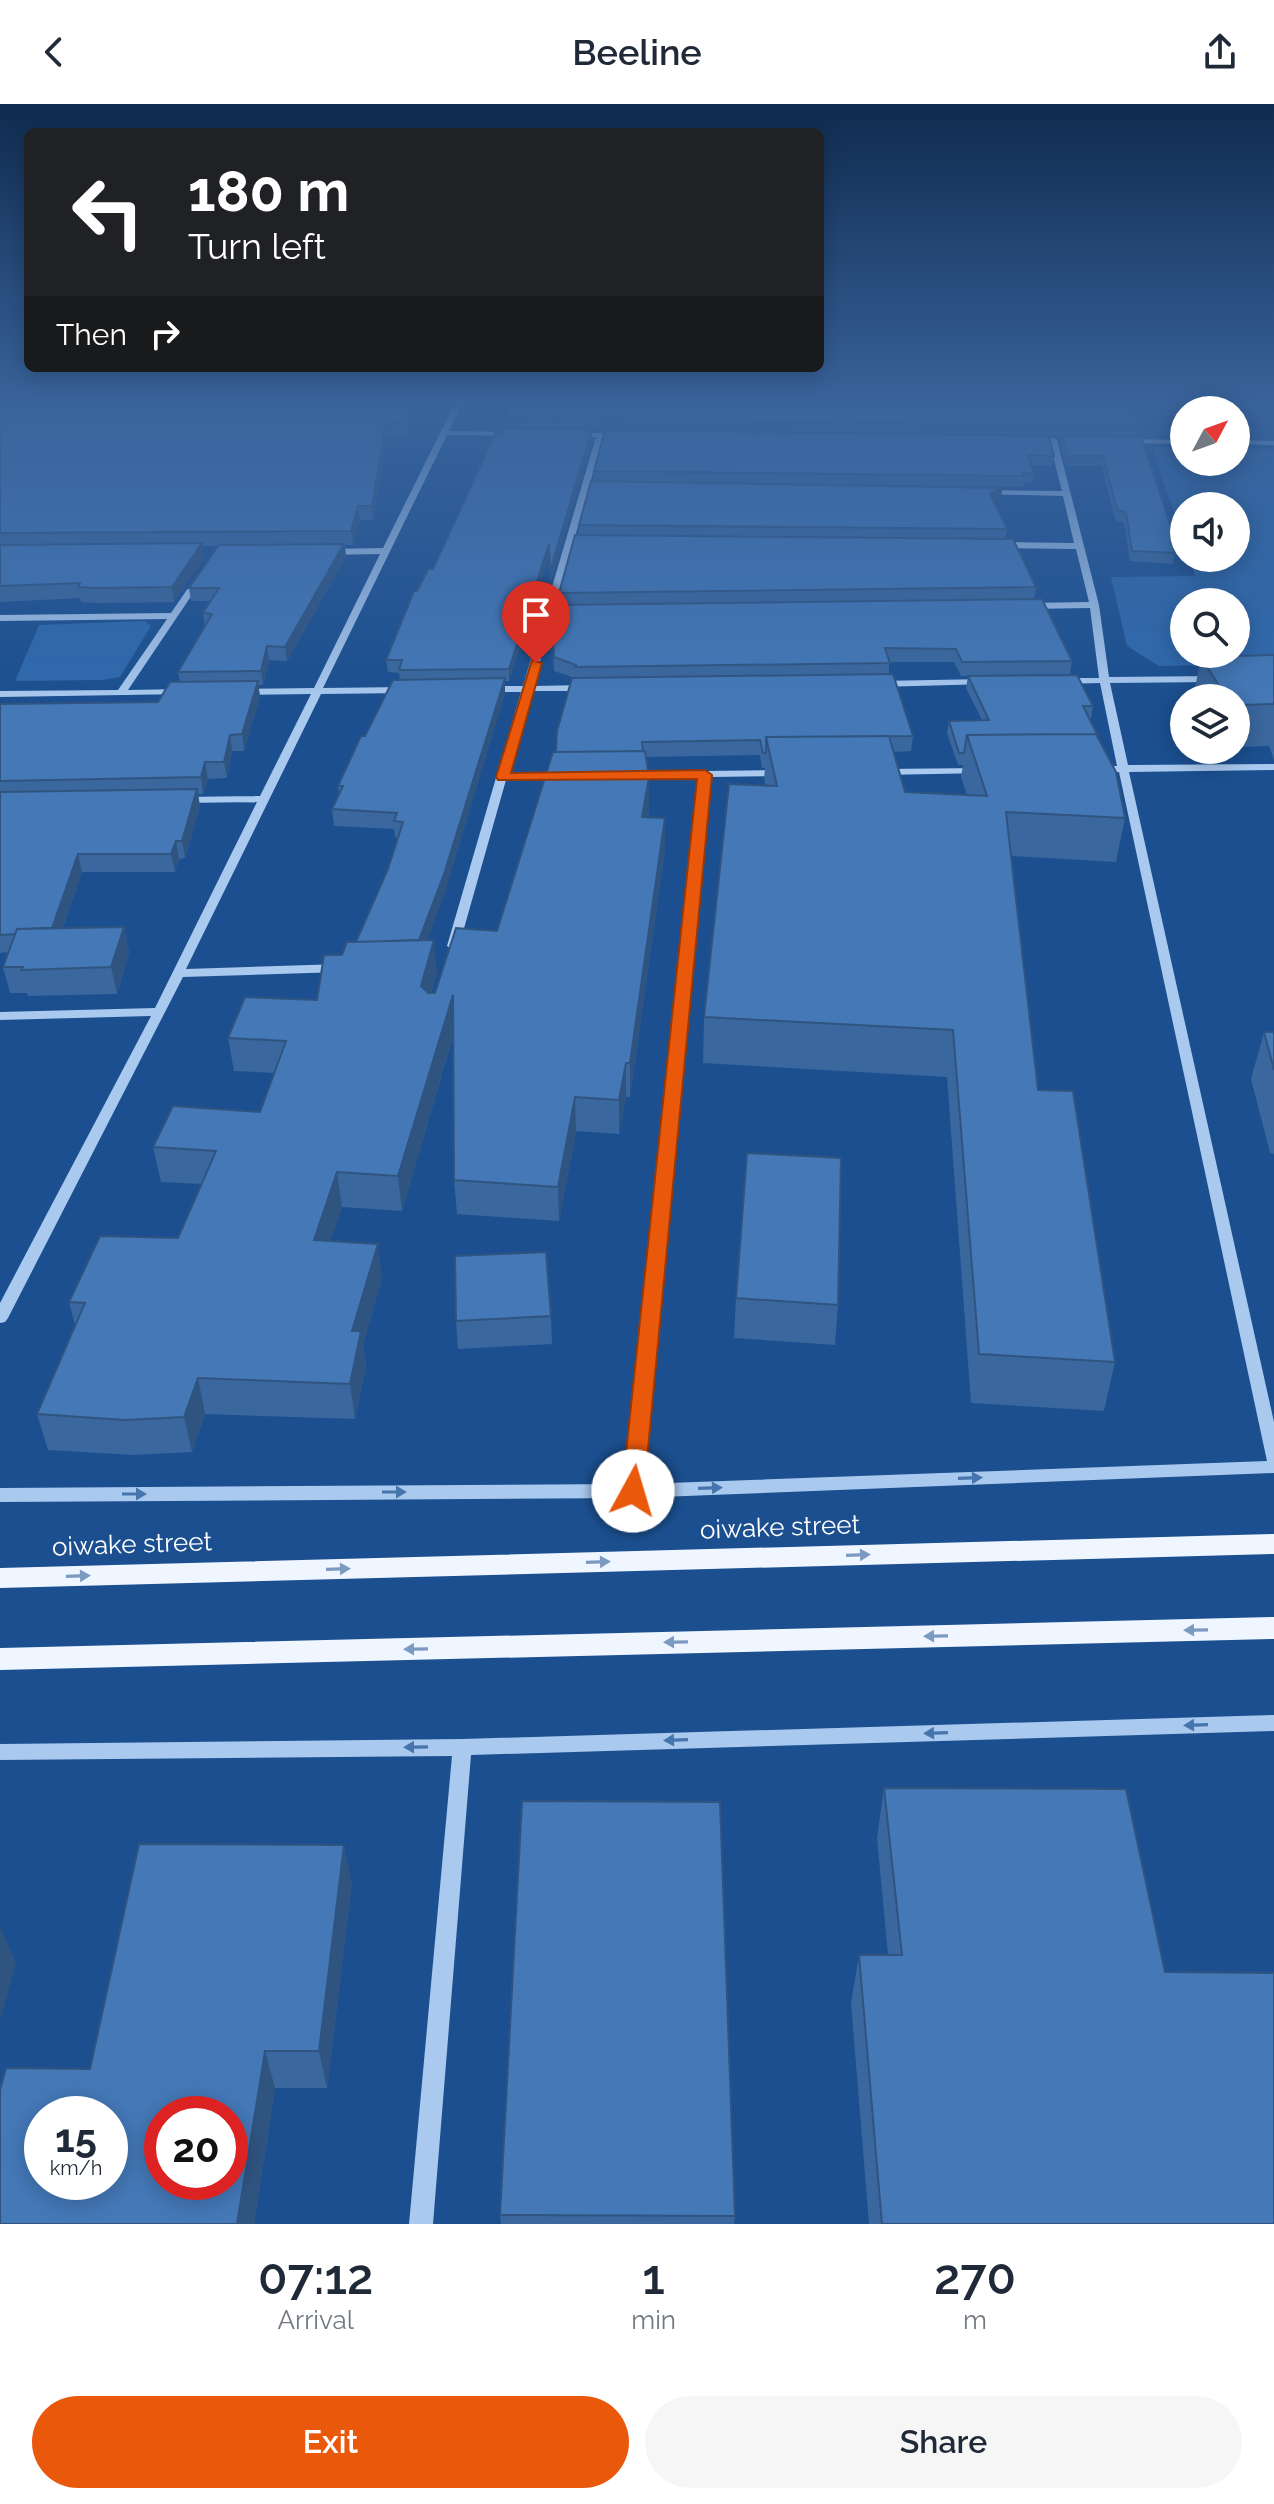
<!DOCTYPE html>
<html lang="en">
<head>
<meta charset="utf-8">
<style>
	:root { --surface:#fff; --page:#f6f6f7; --text:#1f2937; --muted:#747a83; --accent:#ea580c }
	body { margin:0; font-family:Raleway,sans-serif; background:var(--page); color:var(--text); height:100vh; display:flex; flex-direction:column; font-size:30px; white-space:nowrap }
	* { box-sizing:border-box; margin:0 }
	p { font-size:26px; color:var(--muted) }
	.icon { flex:none; width:44px; height:44px; fill:none; stroke:currentColor; stroke-width:2; stroke-linecap:round; stroke-linejoin:round }
	.map { position:relative; height:2120px; overflow:hidden }
	.side { display:flex; flex-direction:column; background:var(--surface); flex:1 }
	.side>* { flex:none }
	.banner { position:absolute; left:24px; top:24px; width:800px; height:244px; border-radius:12px; box-shadow:0 4px 20px #0003; background:#202124; color:#fff; overflow:hidden }
	.needle { width:52px; rotate:49deg }
	.buttons { position:absolute; left:1170px; top:292px; display:grid; gap:16px }
	.buttons a { display:grid; place-items:center; width:80px; height:80px; border-radius:50%; background:var(--surface); box-shadow:0 4px 20px #0003; font-size:40px }
	.speed { position:absolute; left:24px; top:1992px; display:flex; gap:16px; font-size:40px; font-weight:700; text-align:center }
	.speed>* { display:grid; place-content:center; width:104px; height:104px; border-radius:50%; background:var(--surface); box-shadow:0 4px 20px #0003; line-height:1 }
	.speed small { font-size:20px; font-weight:400 }
	.speed .limit { border:12px solid #d22; background:#fff; color:#111 }
	.pin { position:absolute; display:grid; place-items:center; width:68px; height:68px; color:#fff; margin:-82px -34px; border-radius:50% 50% 50% 0; rotate:-45deg; box-shadow:0 0 8px #0007 }
	.pin .icon { rotate:45deg }
	.me { position:absolute; width:88px; margin:-44px; rotate:6deg; stroke-linejoin:round; filter:drop-shadow(0 0 6px #0008) }
	.turn { display:flex; align-items:center; gap:28px; height:168px; padding:0 32px; font-size:36px }
	.turn .icon { width:104px; height:104px; stroke-width:2.5 }
	.turn b { display:block; font-size:56px; line-height:68px }
	.then { display:flex; align-items:center; height:76px; padding:0 32px; background:#0003; gap:16px; font-size:30px }
	.eta { display:flex; justify-content:space-evenly; align-items:center; height:136px; text-align:center }
	.eta b { font-size:48px; font-weight:600; line-height:56px }
	.cta { display:flex; gap:16px; margin-top:auto; padding:16px 32px }
	.cta a { flex:1; height:92px; border-radius:48px; background:var(--accent); color:#fff; font-size:32px; font-weight:600; line-height:92px; text-align:center }
	.cta a+a { background:var(--page); color:var(--text) }
	header { display:flex; justify-content:space-between; align-items:center; height:104px; padding:0 32px; background:var(--surface); font-size:36px; font-weight:600 }
	.map>svg:first-child { display:block }
</style>
</head>
<body>
<header><svg class="icon" aria-label="back" viewBox="0 0 24 24"><path d="M15 5l-7 7 7 7"/></svg>Beeline<svg class="icon" aria-label="share" viewBox="0 0 24 24"><path d="M12 15V3M7 8l5-5 5 5M5 13v7h14v-7"/></svg></header>
<div class="map">
<svg width="1274" height="2120" viewBox="0 0 1274 2120">
	<rect width="100%" height="100%" fill="#1b4f8f"/>
	<!-- green -->
	<path fill="#2e69ad" fill-rule="evenodd" d="M1152 343 1184 344V358H1236V344L1274 345V560L1159 562 1127 542 1111 473 1195 472 1189 454H1236V402H1184V438ZM1184 498H1236V550H1184Z
		M145 517 151 522 120 573 102 576 15 577 39 521Z"/>
	<g fill="none" stroke-linecap="round" stroke-linejoin="round">
		<!-- minor -->
		<path fill="#a9c9ee" fill-rule="evenodd" d="M454 301H462L449 327 512 328 516 330 512 332 447 331 323 584 406 583 411 586 406 589 321 590 186 865 341 860 347 864 341 868 183 873 8 1214 5 1218 0 1219V1199L151 912 0 916V908L155 904 257 698 183 699 178 696 183 693 260 692 311 590 242 591 237 588 242 585 314 584 380 450 326 451 322 448 326 445 383 444Z
			M572 329H620L624 331 620 333H603L533 582 586 581 591 584 586 587H531L508 670 562 669 567 672 562 675 506 676 459 842 453 846 447 842 521 588H486L481 585 486 582H523L596 333H569V329Z
			M1053 334 1057 336 1099 501 1109 573 1214 572 1219 575 1214 578 1110 579 1128 661 1274 660V666L1129 668 1274 1318V1369L633 1394 0 1398V1384L625 1380 699 673H626V669L630 668 782 666 787 669 782 672 710 673 642 1380 1267 1357 1119 668H1094L1089 665 1094 662H1117L1100 579 1062 580 1057 577 1062 574H1099L1090 504 1027 505 1022 502 1027 499 1089 498 1076 445 996 444 992 441 996 438 1074 439 1063 392 983 390 979 388 983 386 1062 387 1049 336Z
			M1124 335 1184 336V340L1121 339 1120 337Z
			M1236 336 1274 337V341L1236 340Z
			M197 471 204 473 128 586 182 585 187 588 185 590 0 593V587L118 586 167 515 0 517V511L171 509Z
			M986 575 989 576V580L878 583 873 580 878 577Z
			M982 664 987 667 986 669 882 671 877 668 882 665Z
			M1274 1611V1627L471 1651 433 2120H409L452 1652 0 1656V1640L462 1635Z"/>
		<!-- major -->
		<path fill="#f0f6ff" fill-rule="evenodd" d="M1274 1430V1450L0 1484V1464Z
			M1274 1513V1535L0 1566V1544Z"/>
	</g>
	<!-- wall -->
	<path fill="#3a679d" d="M0 301H414L408 332H387L373 416H360L353 441H345L346 453 287 557 269 556 263 581H258L260 593 244 647H232L227 674 208 675 203 690H198L200 702 185 754 179 755 175 768H82L63 824 124 823 129 849 117 890 28 892 27 889H10L3 863 8 848 0 849V600L158 598 180 578 178 568 205 522 203 509 211 497H191L189 484 218 442H202L204 454 174 498 98 499 81 498 80 494 0 498Z
		M1134 301H1274V305H1259Z
		M506 314 1138 322 1136 332 592 326V336L550 479 549 452 509 577H505V589L445 787 427 836 437 868 431 889H435L497 827 556 648 575 574 554 567 552 511 559 501V489L579 431V421L594 377V367L605 326 1054 352 1052 362 1031 361 1034 369 1033 379H1024L1023 383 691 378 1002 384 1001 394 994 398 1007 425 1005 435 1036 483 1034 495 1072 557 1070 570 961 572 954 558H889V570L913 632 911 647 893 648 905 688 967 691 961 673 963 661H958L947 629 949 617 982 616 966 584 968 572 1093 602 1091 614H1089L1125 714 1116 758 1011 752 1038 986 1115 1258 1104 1307 971 1299 947 973 703 959 704 913 766 682 764 675 765 664H762L760 651 646 653 649 704 648 713 665 714V745L630 993H626L619 1030 576 1027 559 1117 457 1110 454 1076 453 932 402 1107 342 1103 330 1137 382 1175 363 1240 366 1262 355 1315 205 1310 192 1348 134 1351 48 1346 37 1310 75 1221 69 1198 178 1134 202 1080 161 1078 153 1043 260 1008 274 969 234 967 228 934 317 896 342 851 356 838 388 765 398 734 395 733 394 725 334 722 332 705 339 690 338 682 365 632 400 576 399 569 388 568 386 556 417 487 433 465 502 329 506 324Z
		M1062 332 1141 333 1175 435 1173 443 1175 449 1173 460 1130 457 1124 419 1115 416 1102 362H1066L1061 342Z
		M1274 551V656L1269 642 1236 643V594H1193L1201 553Z
		M1264 928H1274V1050L1270 1049 1251 975Z
		M736 1194 838 1201 835 1241 734 1234Z
		M551 1212 552 1240 458 1245 456 1217Z
		M884 1684 1165 1868 1274 2120H869L851 1899 859 1851H888L877 1734Z
		M352 1779 327 1984H275L254 2120H0Z
		M500 2111 735 2112 734 2120H501Z"/>
	<!-- shaded-wall -->
	<path fill="#305480" d="M411 301H414L408 332 407 318Z
		M386 319 387 332 373 416 372 402Z
		M592 325V336L550 479V467Z
		M1002 384 1001 394 989 400 990 390Z
		M358 402 360 416 353 441 351 427Z
		M202 439 204 454 174 498 172 483Z
		M344 440 346 453 287 557 285 543Z
		M549 440V452L509 577V565Z
		M267 542 269 556 263 581 261 567Z
		M505 574V589L445 787 426 838H419Z
		M258 577 260 593 244 647 242 630Z
		M230 631 232 647 227 674 224 658Z
		M205 658 208 675 203 690 201 673Z
		M649 673V704L642 744V713Z
		M197 685 200 702 185 754 182 737Z
		M665 714V745L630 993V959Z
		M176 737 179 755 175 768 171 750Z
		M78 750 82 768 55 847 50 829Z
		M124 823 129 849 117 890 111 863Z
		M434 836 437 868 424 915 421 882Z
		M453 891 455 924 402 1107 398 1072Z
		M626 959V993L619 1030V996Z
		M575 993 576 1027 559 1117 558 1083Z
		M337 1068 342 1103 319 1171 314 1136Z
		M378 1140 382 1175 363 1240 366 1262 355 1315 350 1280 352 1227Z
		M198 1274 205 1310 192 1348 184 1313Z
		M344 1741 352 1779 327 1984 319 1947Z
		M0 1822 16 1859 0 1917Z
		M265 1947 275 1984 254 2120H237Z"/>
	<!-- building -->
	<path fill="#4478b7" stroke="#305480" stroke-width="2" fill-rule="evenodd" d="M0 301H411L407 318 386 319 372 402H358L351 427 0 429Z
		M509 301H1130L1138 322 506 314Z
		M504 324 592 325 550 467 549 440 509 565 399 566 402 556H386L414 487H417L429 464 433 465 496 328 502 329Z
		M605 326 1049 332 1054 352 1028 351 1034 369H1023L1025 372 594 367Z
		M1062 332 1141 333 1175 435H1171L1175 449 1132 447 1126 409 1117 405 1103 352H1068Z
		M591 377 1002 384 990 390 1007 425 579 421Z
		M575 431 1013 435 1036 483 559 489Z
		M202 439 172 483 95 484 78 483 80 479 0 482V441Z
		M344 440 285 543 267 542 261 567 178 568 212 510 203 509 219 484H189L219 441Z
		M1042 495 1072 557 962 558 956 545 885 544 890 559 575 563 576 561 554 553 552 511 555 501Z
		M1274 551V600L1241 601 1232 588H1223L1201 553Z
		M893 570 913 632 766 633V649H763L760 636 642 638 643 647 556 648 557 627 572 574Z
		M1077 571 1093 602H1083L1098 632 1096 630 967 631 964 649H959L949 617 989 616 968 572Z
		M505 574 444 770 419 836 356 838 388 765 403 718 394 717 397 709 332 705 343 682H338L361 632H365L393 576Z
		M258 577 242 630 230 631 224 658H205L201 673 0 677V600L158 598 170 578Z
		M1096 630 1116 668 1125 714 1006 708 1038 986 1073 987 1115 1258 979 1250 953 926 704 913 729 680 777 682 766 633 889 632 905 688 987 692 967 631Z
		M645 647 649 673 642 713 665 714 630 959H626L619 996 575 993 558 1083 454 1076 453 891 398 1072 337 1068 314 1136 378 1140 352 1227H361L350 1280 198 1274 184 1313 125 1316 37 1310 85 1199 69 1198 100 1132 178 1134 216 1047 153 1043 173 1002 260 1008 286 937 228 934 245 893 317 896 324 851H342L347 838 434 836 421 882 428 889H435L456 824 497 827 553 648Z
		M197 685 182 737H176L171 750H78L52 824 17 825 15 830 0 831V688Z
		M124 823 111 863 21 866 23 863H3L17 825Z
		M1264 928H1274V966Z
		M747 1049 841 1054 838 1201 736 1194Z
		M546 1148 551 1212 456 1217 455 1152Z
		M884 1684 1126 1685 1165 1868 1274 1869V2120H882L859 1851H902Z
		M522 1697 720 1698 735 2112 500 2111Z
		M139 1740 344 1741 319 1947H265L237 2120H0V1986L6 1964 90 1965ZM42 2010H110V2078H42ZM162 2010H230V2078H162Z"/>
	<!-- one-way arrows -->
	<defs><path id="oneway-solid" d="M-6-.8H1V-3.2L6.5 0L1 3.2V.8H-6Z" transform="scale(2)"/></defs>
	<g fill="#4674ac">
		<use href="#oneway-solid" transform="translate(970 1374) rotate(-2)"/>
		<use href="#oneway-solid" transform="translate(710 1384) rotate(-2)"/>
		<use href="#oneway-solid" transform="translate(394 1388)"/>
		<use href="#oneway-solid" transform="translate(134 1390)"/>
		<use href="#oneway-solid" transform="translate(1196 1621) rotate(178)"/>
		<use href="#oneway-solid" transform="translate(936 1629) rotate(178)"/>
		<use href="#oneway-solid" transform="translate(676 1636) rotate(178)"/>
		<use href="#oneway-solid" transform="translate(416 1643) rotate(179)"/>
	</g>
	<g fill="#7b9ac1">
		<use href="#oneway-solid" transform="translate(858 1451) rotate(-2)"/>
		<use href="#oneway-solid" transform="translate(598 1458) rotate(-2)"/>
		<use href="#oneway-solid" transform="translate(338 1465) rotate(-2)"/>
		<use href="#oneway-solid" transform="translate(78 1472) rotate(-2)"/>
		<use href="#oneway-solid" transform="translate(1196 1526) rotate(179)"/>
		<use href="#oneway-solid" transform="translate(936 1532) rotate(179)"/>
		<use href="#oneway-solid" transform="translate(676 1538) rotate(179)"/>
		<use href="#oneway-solid" transform="translate(416 1545) rotate(179)"/>
	</g>
	<!-- sky -->
	<linearGradient id="sky" x2="0" y2="1"><stop stop-color="#0f2b4f"/><stop offset="0.5" stop-color="#39639b"/><stop offset="1" stop-color="#39639b" stop-opacity="0"/></linearGradient>
	<rect width="1274" height="598" fill="url(#sky)"/>
	<!-- route -->
	<path fill="#ea580c" stroke="#983908" stroke-width="2" d="M532 556 542 559 511 669 705 666 712 671 644 1387 640 1393 633 1395 625 1393 622 1387 697 675 498 676 496 673Z"/>
	<g text-anchor="middle" dominant-baseline="central" stroke-width="6" stroke-linejoin="round" paint-order="stroke">
		<!-- near-street labels -->
		<g font-size="26" fill="#fff" stroke="#1b4f8f">
			<text transform="translate(780 1423) rotate(-2)">oiwake street</text>
			<text transform="translate(132 1440) rotate(-2)">oiwake street</text>
		</g>
	</g>
</svg>
<div class="buttons">
<a><svg class="needle" viewBox="-14 -14 28 28"><path d="M0-13l5 13h-10z" fill="#e53935"/><path d="M0 13l5-13h-10z" fill="#747a83"/></svg></a>
<a><svg class="icon" aria-label="sound" viewBox="0 0 24 24"><path d="M4 9h4l5-4v14l-5-4H4zM17 9q2 3 0 6"/></svg></a>
<a><svg class="icon" aria-label="search" viewBox="0 0 24 24"><circle cx="10" cy="10" r="6"/><path d="M15 15l6 6"/></svg></a>
<a><svg class="icon" aria-label="layers" viewBox="0 0 24 24"><path d="M12 4l9 5-9 5-9-5zM3 14l9 5 9-5"/></svg></a>
</div>
<div class="speed"><div>15<small>km/h</small></div><div class="limit">20</div></div>
<div class="pin" style="left:536px;top:559px;background:#d93025"><svg class="icon" aria-label="arrive" viewBox="0 0 24 24"><path d="M6 21V4h12l-3 4 3 4H6"/></svg></div>
<svg class="me" style="left:633px;top:1387px" viewBox="-20 -20 40 40"><circle r="19" fill="#fff"/><path d="M0-13L10 11 0 6-10 11z" fill="#ea580c"/></svg>
<div class="banner">
<div class="turn"><svg class="icon" aria-label="left" viewBox="0 0 24 24"><path d="M17 20v-9H6M10 6l-5 5 5 5"/></svg><div><b>180 m</b>Turn left</div></div>
<div class="then">Then<svg class="icon" aria-label="right" viewBox="0 0 24 24"><path d="M7 20v-9h11M14 6l5 5-5 5"/></svg></div>
</div>
</div>
<section class="side">
<div class="eta">
<div><b>07:12</b><p>Arrival</p></div>
<div><b>1</b><p>min</p></div>
<div><b>270</b><p>m</p></div>
</div>
<div class="cta"><a>Exit</a><a>Share</a></div>
</section>
</body>
</html>
